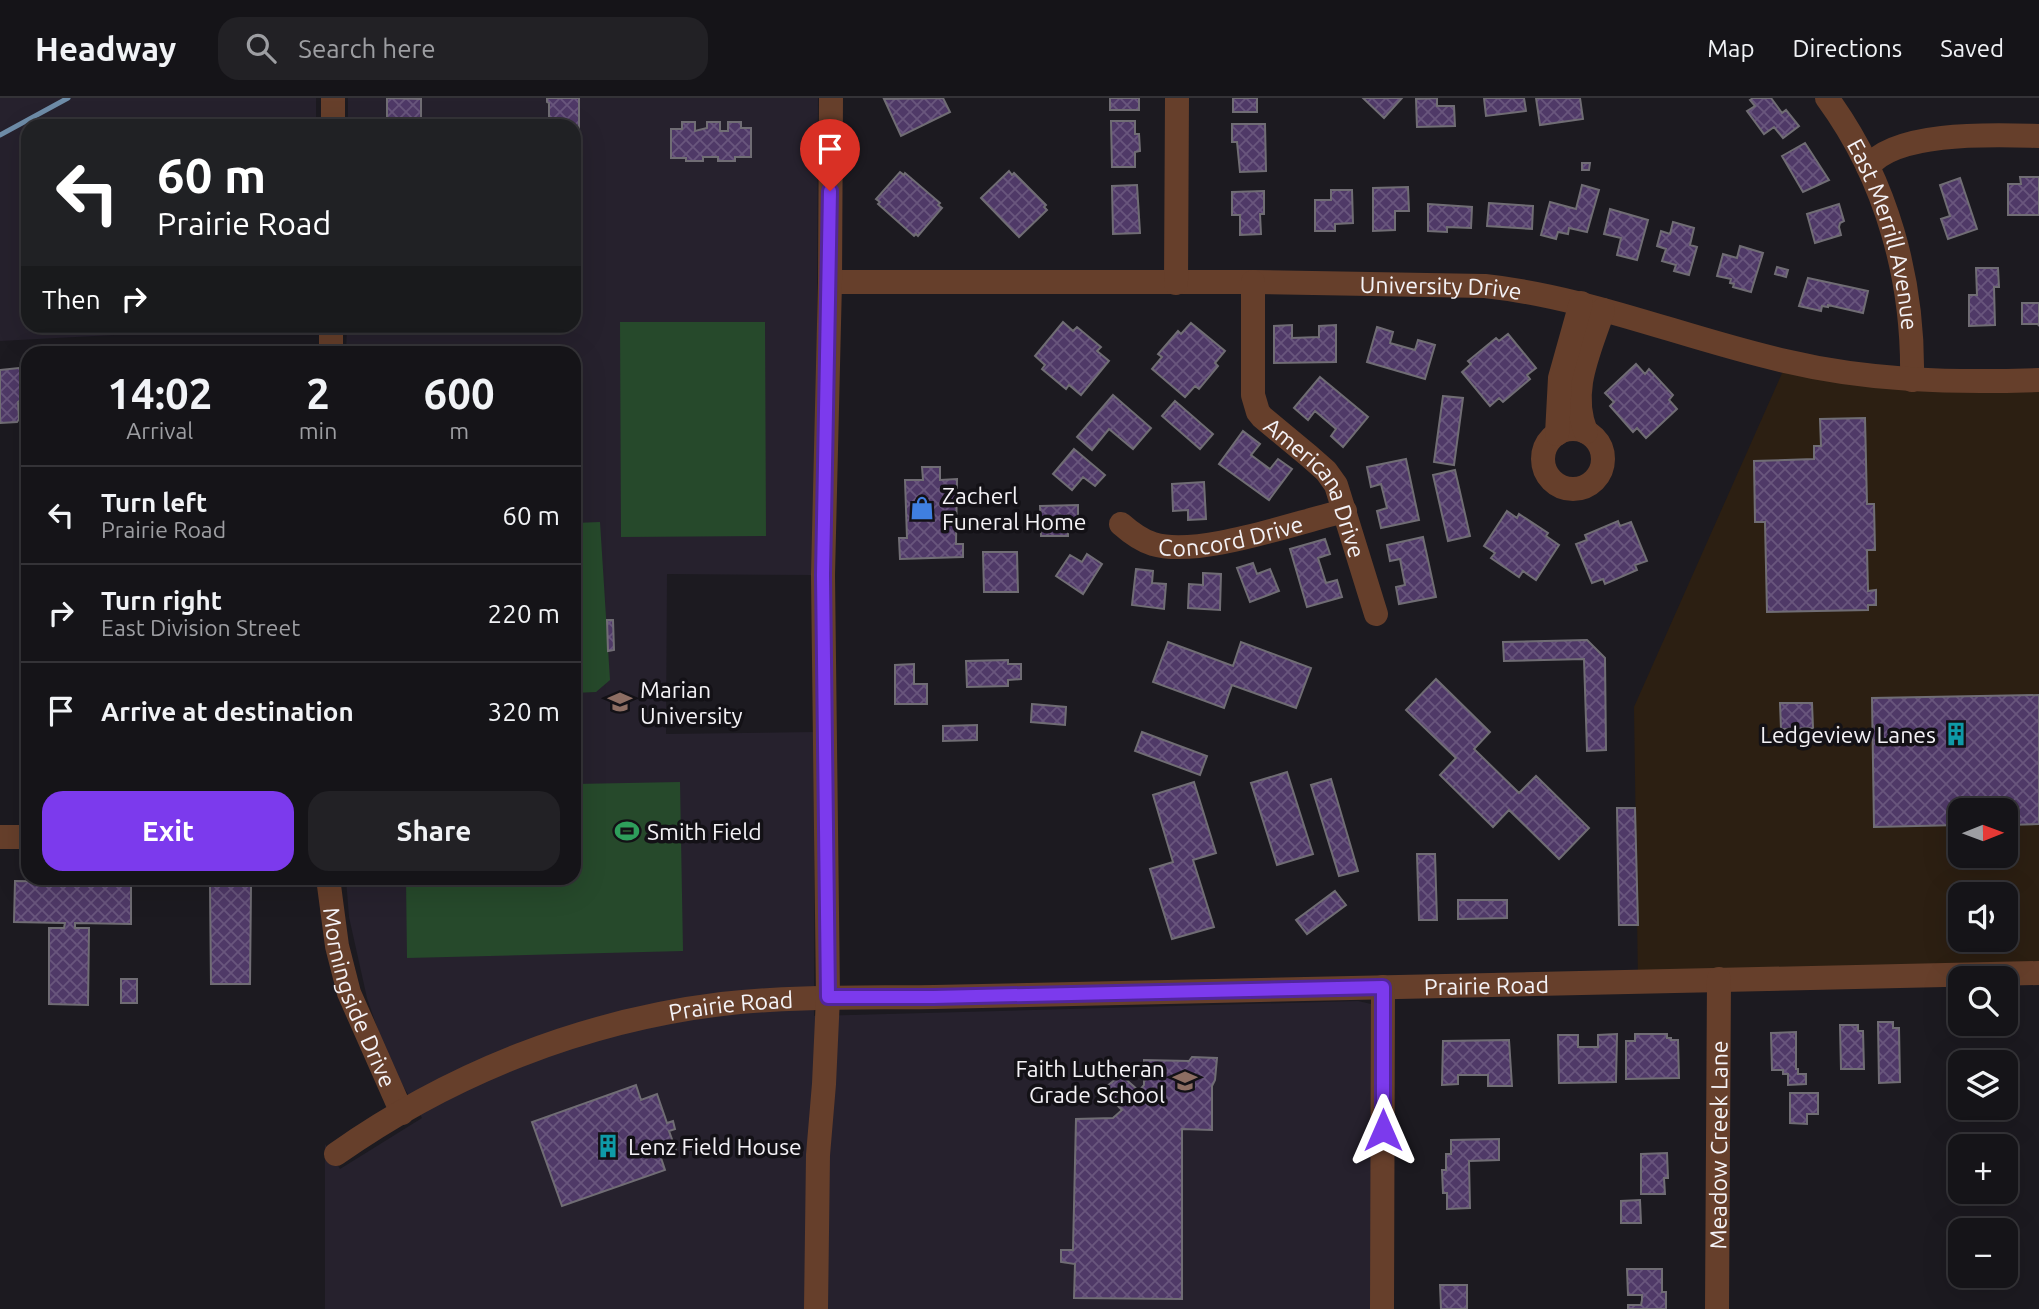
<!DOCTYPE html>
<html lang="en">
<head>
<meta charset="utf-8">
<style>
	:root { --surface:#151418; --page:#222125; --text:#f1f3f6; --muted:#9d9ea2; --line:#343337; --accent:#7c3aed }
	body { margin:0; font-family:Ubuntu,sans-serif; background:var(--page); color:var(--text); height:100vh; display:flex; flex-direction:column; font-size:26px; white-space:nowrap }
	* { box-sizing:border-box; margin:0 }
	p { font-size:23px; color:var(--muted) }
	.icon { flex:none; width:38px; height:38px; fill:none; stroke:currentColor; stroke-width:2; stroke-linecap:round; stroke-linejoin:round }
	.map { position:relative; flex:1; overflow:hidden }
	.sheet { position:absolute; left:21px; top:248px; width:560px; height:539px; display:flex; flex-direction:column; background:var(--surface); border-radius:21px; box-shadow:0 7px 28px #0002,0 0 0 2px var(--line) }
	.sheet>* { flex:none }
	.banner { position:absolute; left:21px; top:21px; width:560px; height:214px; border-radius:21px; box-shadow:0 7px 28px #0002,0 0 0 2px var(--line); background:#202124; color:#fff; overflow:hidden }
	.needle { width:46px; rotate:89deg }
	.buttons { position:absolute; left:1948px; top:700px; display:grid; gap:14px }
	.buttons a { display:grid; place-items:center; width:70px; height:70px; border-radius:14px; background:var(--surface); box-shadow:0 7px 28px #0002,0 0 0 2px var(--line); font-size:35px }
	.pin { position:absolute; display:grid; place-items:center; width:60px; height:60px; color:#fff; margin:-72px -30px; border-radius:50% 50% 50% 0; rotate:-45deg; box-shadow:0 0 7px #0007 }
	.pin .icon { rotate:45deg }
	.me { position:absolute; width:77px; margin:-38px; rotate:0deg; stroke-linejoin:round; filter:drop-shadow(0 0 5px #0008) }
	.turn { display:flex; align-items:center; gap:24px; height:147px; padding:0 21px; font-size:32px }
	.turn .icon { width:91px; height:91px; stroke-width:2.5 }
	.turn b { display:block; font-size:49px; line-height:60px }
	.then { display:flex; align-items:center; height:66px; padding:0 21px; background:#0003; gap:14px; font-size:26px }
	.eta { display:flex; justify-content:space-evenly; align-items:center; height:119px; text-align:center }
	.eta b { font-size:42px; font-weight:700; line-height:49px }
	.button { display:flex; gap:14px; margin-top:auto; padding:14px 21px }
	.button a { flex:1; height:80px; border-radius:21px; background:var(--accent); color:#fff; font-size:28px; font-weight:700; line-height:80px; text-align:center }
	.button a+a { background:var(--page); color:var(--text) }
	ul { padding:0; list-style:none }
	li { display:flex; align-items:center; gap:21px; height:98px; padding:0 21px; border-top:2px solid var(--line) }
	li div { flex:1 }
	li b { display:block; font-size:26px }
	li em { font-style:normal }
	header { display:flex; align-items:center; gap:42px; box-sizing:border-box; height:98px; padding:0 35px; background:var(--surface); border-bottom:2px solid var(--line) }
	header strong { font-size:33px }
	nav { display:flex; gap:38px; margin-inline-start:auto; font-size:24px }
	.search { width:490px; height:63px; background:var(--page); display:flex; align-items:center; gap:18px; box-sizing:border-box; padding:0 24px; border-radius:21px; color:var(--muted); font-size:26px }
	.map>svg:first-child { display:block }
</style>
</head>
<body>
<header>
<strong>Headway</strong>
<div class="search"><svg class="icon" aria-label="search" viewBox="0 0 24 24"><circle cx="10" cy="10" r="6"/><path d="M15 15l6 6"/></svg>Search here</div>
<nav><a>Map</a><a>Directions</a><a>Saved</a></nav>
</header>
<div class="map">
<svg width="2039" height="1211" viewBox="0 0 2039 1211">
	<defs>
		<pattern id="building-cross-hatch" width="8" height="8" patternUnits="userSpaceOnUse" patternTransform="scale(1.75)"><rect width="8" height="8" fill="#4f3967"/><path d="M0 0l8 8M0 8l8-8" fill="none" stroke="#69567d"/></pattern>
	</defs>
	<rect width="100%" height="100%" fill="#1c1a20"/>
	<!-- commercial -->
	<path fill="#2c1f12" fill-rule="evenodd" d="M1787 264 2039 282V875L1638 883 1634 609ZM1960 712H2006V758H1960ZM1960 796H2006V842H1960Z"/>
	<!-- built -->
	<path fill="#26212d" d="M0 0H316V28H28V228H285L0 243Z
		M348 0H818L816 477 667 476 666 636 815 634 814 918 1358 903 1371 906 1375 1211H325V1046L340 1071 422 1020 399 981 381 941 367 900 349 819 346 781 574 780V256L346 255 347 228H574V28H348Z"/>
	<!-- pitch -->
	<path fill="#26492b" d="M620 224H765L766 438 621 439Z
		M600 424 610 582 596 594 574 595V425Z
		M680 684 683 853 407 860 406 781 574 780V686Z"/>
	<g fill="none" stroke-linecap="round" stroke-linejoin="round">
		<!-- stream -->
		<path stroke="#6e8ca8" stroke-width="5" d="M0 37 68 0"/>
	</g>
	<!-- building -->
	<path fill="url(#building-cross-hatch)" stroke="#706d74" stroke-width="2" d="M387 0 421 1V28H387Z
		M547 0H579V75H574V28H549V5L547 4Z
		M943 0 950 14 901 38 884 1Z
		M1110 0H1139V12H1110Z
		M1233 0H1257V14H1233Z
		M1363 0H1402L1384 20Z
		M1437 0V8H1454L1455 28 1417 29 1416 1Z
		M1484 0H1524L1526 13 1486 18Z
		M1536 0H1580L1583 21 1540 27Z
		M1771 0 1782 15 1786 12 1799 28 1783 40 1774 29 1764 36 1747 13 1755 8 1750 2 1753 0Z
		M1111 23H1135V36H1139L1140 53 1135 54V69H1112Z
		M682 24H695V33L707 30V24H720V33H728V24H741V30H751V59H735V63H718V59H703V63H686V60H671V31H682Z
		M1232 26H1265L1266 73 1240 74 1237 44H1232Z
		M1805 45 1829 82 1803 94 1782 58Z
		M1582 65H1590L1589 72H1582Z
		M1009 73 1012 77 1014 75 1046 107 1044 109 1047 112 1019 139 981 100Z
		M900 74 904 77 905 75 940 105 938 107 942 110 918 138 916 136 914 138 878 106 880 104 876 101Z
		M2020 79H2039V117H2008V86H2021Z
		M1960 80 1977 131 1948 141 1941 121 1950 118 1940 87Z
		M1137 87 1140 135 1113 136 1112 88Z
		M1582 87 1599 92 1587 134 1569 130 1568 136 1558 134 1556 141 1541 137 1550 104 1576 111Z
		M1408 89 1409 113H1395V132L1373 133V90Z
		M1331 92H1352L1353 125 1335 126V133H1315V102H1331Z
		M1264 93V116H1260L1261 136 1240 137V117H1232V94Z
		M1489 105 1533 108 1532 131 1487 128Z
		M1428 106 1472 109 1471 130 1447 129V134L1428 133Z
		M1839 106 1844 123 1840 125 1839 129 1841 137 1815 145 1807 116Z
		M1610 111 1648 122 1637 162 1617 157 1621 140 1604 136Z
		M1673 124 1694 130 1690 147 1697 149 1689 177 1674 173 1676 167 1662 163 1666 151 1657 148 1661 133 1670 136Z
		M1740 148 1763 155 1751 194 1733 189 1734 186 1730 185 1731 181 1717 178 1723 156 1737 160Z
		M1777 169 1788 172 1786 179 1775 176Z
		M1976 170H1998L1999 189H1994L1995 227 1969 228V197H1977Z
		M1808 180 1868 193 1863 215 1828 207V209L1822 208 1821 213 1799 208Z
		M2022 205H2039V228L2038 226H2022Z
		M1063 224 1073 233 1077 229 1101 249 1097 253 1109 263 1081 297 1069 287 1066 291 1042 271 1045 267 1035 258Z
		M1191 225 1225 253 1215 265 1218 268 1199 291 1195 288 1185 299 1152 271 1162 259 1158 256 1178 233 1181 236Z
		M1292 227V240L1319 239V228L1336 227V264L1274 265V228Z
		M1377 229 1393 234 1390 245 1415 252 1418 242 1435 247 1425 281 1367 264Z
		M1508 236 1536 270 1527 277 1530 281 1503 304 1499 300 1490 308 1462 274 1471 266 1468 263 1496 240 1499 243Z
		M1636 266 1645 276 1649 271 1673 297 1669 302 1677 311 1646 340 1637 330 1633 334 1610 308 1614 304 1605 295Z
		M28 269V299L20 300V303L18 304 19 321 17 324 0 325V272Z
		M1320 279 1368 319 1343 349 1331 338 1336 331 1315 313 1308 322 1294 310Z
		M1113 297 1151 330 1133 351 1109 331 1092 352 1077 339Z
		M1443 298 1463 300 1454 367 1434 364Z
		M1175 303 1213 336 1200 351 1162 318Z
		M1865 320 1867 406H1874L1875 452H1867L1868 493 1876 492V507H1868V512L1767 514 1765 424H1755L1754 363 1814 361V348H1821L1820 321Z
		M1243 333 1260 346 1251 357 1270 371 1278 361 1292 371 1269 402 1219 366Z
		M1074 351 1105 377 1095 388 1083 379 1072 392 1053 376Z
		M1406 361 1419 422 1381 430 1377 413 1387 410 1381 386 1371 389 1367 369Z
		M922 369H940V382L957 381 956 446H963V459L900 461 899 440H907L905 382H923Z
		M1455 372 1470 438 1448 443 1433 377Z
		M1204 384 1206 421 1188 422V412L1173 413 1172 386Z
		M1078 407V423H1068V438H1041L1040 408Z
		M1507 413 1517 420 1519 416 1548 435 1546 438 1559 447 1536 482 1523 473 1519 479 1491 460 1495 455 1484 448Z
		M1618 423 1620 428 1631 424 1647 463 1635 467 1637 472 1605 486 1603 481 1592 485 1576 446 1587 442 1585 437Z
		M1423 439 1436 499 1399 506 1396 489 1405 487 1400 461 1390 463 1387 447Z
		M1325 441 1330 456 1318 460 1326 485 1337 482 1342 499 1307 509 1290 451Z
		M983 454H1017L1018 494H984Z
		M1087 456 1102 466 1083 496 1056 478 1070 457 1082 464Z
		M1253 465 1257 476 1270 471 1279 493 1250 504 1237 470Z
		M1136 471 1153 473 1152 485 1166 486 1164 511 1132 507Z
		M1203 475 1221 476 1220 512 1188 510 1189 486 1203 487Z
		M607 522H613L614 552 608 553Z
		M1587 542 1605 560 1606 652 1587 653 1584 561 1504 563 1503 544Z
		M1168 544 1233 568 1241 544 1311 570 1296 610 1232 587 1224 610 1153 584Z
		M1008 562V566H1021V581L1008 582V588L967 589 966 563Z
		M914 566V586H927V606H895V567Z
		M1436 581 1490 634 1474 651 1519 695 1536 678 1589 730 1559 761 1509 712 1493 729 1440 677 1456 660 1406 612Z
		M2039 597V726L2006 727V712H1960V727L1874 729 1872 600Z
		M1780 605H1812L1813 630 1781 631Z
		M1032 606 1066 609 1065 627 1031 624Z
		M977 627V642L943 643V628Z
		M1142 634 1207 658 1200 677 1135 653Z
		M1287 674 1313 756 1277 767 1251 685Z
		M1331 681 1358 773 1339 778 1311 687Z
		M1194 684 1216 755 1193 762 1214 829 1172 841 1150 771 1173 764 1153 697Z
		M1617 710H1635L1638 827H1619Z
		M1417 756H1435L1437 822H1419Z
		M15 783 131 785V826L75 825V830H89L88 907 49 906V830H64L65 825 14 824Z
		M210 787 251 788 250 886H211Z
		M1335 793 1346 807 1307 836 1296 822Z
		M1458 802H1507V820L1458 821Z
		M121 881H137V905H121Z
		M1878 924H1893V930H1899L1900 984 1879 985Z
		M1840 927H1858V933H1863L1864 971H1841Z
		M1796 934V971H1798V976H1806V986L1788 987V976H1783V972H1772L1771 935Z
		M1617 936 1616 984 1559 985 1558 937H1578V949H1598V937Z
		M1635 936H1667V940H1671V942H1678L1679 980 1626 981V943H1635Z
		M1509 942 1512 988H1488V977H1458V986L1442 987 1443 943Z
		M1192 959 1217 960 1215 982 1212 988V1032L1182 1031V1201L1074 1200 1075 1166 1061 1164V1152H1073L1076 1021 1113 1020 1122 1012 1102 992 1121 977 1139 993 1144 987V962L1189 963Z
		M636 987 641 1002 657 996 667 1025 673 1023 675 1031 669 1033 676 1052 660 1057 665 1072 562 1108 532 1024Z
		M1790 995H1818V1016H1807V1026L1790 1025Z
		M1499 1041V1062L1469 1063 1470 1110 1447 1111V1095H1443L1442 1072H1446V1056H1451V1042Z
		M1667 1055 1668 1080H1664L1665 1096H1641V1056Z
		M1640 1102 1641 1125H1621V1103Z
		M1627 1171H1662V1194H1666V1211H1628V1207H1641L1642 1202V1197H1628Z
		M1440 1187H1467V1211H1441Z"/>
	<g fill="none" stroke-linecap="round" stroke-linejoin="round">
		<!-- minor -->
		<g stroke="#663f2b" stroke-width="24">
			<path id="s1" d="M1827 0C1887 82 1914 182 1912 282"/>
			<path d="M333 28V0"/>
			<path d="M1868 69C1896 32 1996 37 2039 38"/>
			<path id="s2" d="M830 184H1253L1485 188C1588 199 1684 240 1785 263 1869 283 1953 285 2039 282"/>
			<path id="s3" d="M1253 184V297L1258 314 1262 319 1309 358 1326 373 1336 387 1376 516"/>
			<path d="M1176 185 1177 0"/>
			<path d="M331 256V228"/>
			<circle cx="1573" cy="361" r="30"/>
			<path d="M1586 334C1569 292 1590 253 1603 212"/>
			<path d="M1557 336 1560 280 1581 205"/>
			<path id="s4" d="M1121 426C1130 434 1140 442 1153 446 1199 460 1296 424 1345 413"/>
			<path d="M0 739H28"/>
			<path id="s5" d="M328 780 337 848 349 895 402 1015"/>
			<path id="s6" d="M336 1056C451 975 583 923 722 906 792 898 863 900 934 899L2039 875"/>
			<path d="M816 1211 818 1057 824 986 828 899 823 477 830 184 831 0"/>
			<path d="M1382 1211 1383 889"/>
			<path id="s7" d="M1717 1211 1719 881"/>
		</g>
	</g>
	<g fill="none" stroke-linecap="round" stroke-linejoin="round">
		<!-- route casing -->
		<g stroke="#51269a" stroke-width="18">
			<path id="route" d="M830 93 823 477 828 899H933L1383 889V1032"/>
		</g>
		<!-- route -->
		<use href="#route" stroke="#7c3aed" stroke-width="12"/>
	</g>
	<!-- icons -->
	<defs>
		<g id="shop-bare" transform="scale(1.89)"><path d="M-5-2.5h2.3a2.7 3.5 0 0 1 5.4 0H5L5.5 6h-11ZM-1.5-2.5h3a1.5 2.3 0 0 0-3 0Z" fill="#3f7fe0" stroke="#131116" stroke-width="2.5" paint-order="stroke"/></g>
		<g id="university-bare" transform="scale(1.89)"><path d="M0-5L7-2L0 1L-7-2ZM-4 1L0 2.5L4 1V4Q0 6-4 4Z" fill="#8d6e63" stroke="#131116" stroke-width="2.5" paint-order="stroke"/></g>
		<g id="building-bare" transform="scale(1.89)"><path d="M-4-6H4V6H1V3H-1V6H-4ZM-2.5-4.3h1.7v1.8h-1.7ZM.8-4.3h1.7v1.8H.8ZM-2.5-1h1.7V.8h-1.7ZM.8-1h1.7V.8H.8Z" fill="#0f9aa8" stroke="#131116" stroke-width="2.5" paint-order="stroke"/></g>
		<g id="stadium-bare" transform="scale(1.89)"><path d="M0-5a6.5 5 0 1 0 0 10a6.5 5 0 1 0 0-10ZM-3.5-1.8h7v3.6h-7Z" fill="#2e9e5b" stroke="#131116" stroke-width="2.5" paint-order="stroke"/></g>
		<g id="school-bare" transform="scale(1.89)"><path d="M0-5L7-2L0 1L-7-2ZM-4 1L0 2.5L4 1V4Q0 6-4 4Z" fill="#8d6e63" stroke="#131116" stroke-width="2.5" paint-order="stroke"/></g>
	</defs>
	<g fill-rule="evenodd">
		<use href="#shop-bare" x="922" y="410"/>
		<use href="#university-bare" x="620" y="604"/>
		<use href="#building-bare" x="1956" y="636"/>
		<use href="#stadium-bare" x="627" y="733"/>
		<use href="#school-bare" x="1185" y="983"/>
		<use href="#building-bare" x="608" y="1048"/>
	</g>
	<g text-anchor="middle" dominant-baseline="central" stroke-width="7" stroke-linejoin="round" paint-order="stroke">
		<!-- street labels -->
		<g font-size="23" fill="#f4f2f6" stroke="#131116">
			<text stroke="none"><textPath href="#s1" startOffset="150">East Merrill Avenue</textPath></text>
			<text stroke="none"><textPath href="#s2" startOffset="611">University Drive</textPath></text>
			<text stroke="none"><textPath href="#s3" startOffset="229">Americana Drive</textPath></text>
			<text stroke="none"><textPath href="#s4" startOffset="117">Concord Drive</textPath></text>
			<text stroke="none"><textPath href="#s6" startOffset="1183">Prairie Road</textPath></text>
			<text stroke="none"><textPath href="#s5" startOffset="124">Morningside Drive</textPath></text>
			<text stroke="none"><textPath href="#s6" startOffset="427">Prairie Road</textPath></text>
			<text stroke="none"><textPath href="#s7" startOffset="164">Meadow Creek Lane</textPath></text>
		</g>
		<!-- poi labels -->
		<g font-size="23" fill="#f4f2f6" stroke="#131116" text-anchor="start">
			<text x="942" y="397">Zacherl<tspan x="942" dy="26">Funeral Home</tspan></text>
			<text x="640" y="591">Marian<tspan x="640" dy="26">University</tspan></text>
			<text x="1936" y="636" text-anchor="end">Ledgeview Lanes</text>
			<text x="647" y="733">Smith Field</text>
			<text x="1165" y="970" text-anchor="end">Faith Lutheran<tspan x="1165" dy="26">Grade School</tspan></text>
			<text x="628" y="1048">Lenz Field House</text>
		</g>
	</g>
</svg>
<div class="buttons">
<a><svg class="needle" viewBox="-14 -14 28 28"><path d="M0-13l5 13h-10z" fill="#e53935"/><path d="M0 13l5-13h-10z" fill="#9d9ea2"/></svg></a>
<a><svg class="icon" aria-label="sound" viewBox="0 0 24 24"><path d="M4 9h4l5-4v14l-5-4H4zM17 9q2 3 0 6"/></svg></a>
<a><svg class="icon" aria-label="search" viewBox="0 0 24 24"><circle cx="10" cy="10" r="6"/><path d="M15 15l6 6"/></svg></a>
<a><svg class="icon" aria-label="layers" viewBox="0 0 24 24"><path d="M12 4l9 5-9 5-9-5zM3 14l9 5 9-5"/></svg></a>
<a>+</a>
<a>−</a>
</div>
<div class="pin" style="left:830px;top:93px;background:#d93025"><svg class="icon" aria-label="arrive" viewBox="0 0 24 24"><path d="M6 21V4h12l-3 4 3 4H6"/></svg></div>
<svg class="me" style="left:1383px;top:1032px" viewBox="-20 -20 40 40"><path d="M0-17L14 15 0 8-14 15z" fill="#7c3aed" stroke="#fff" stroke-width="4"/></svg>
<div class="banner">
<div class="turn"><svg class="icon" aria-label="left" viewBox="0 0 24 24"><path d="M17 20v-9H6M10 6l-5 5 5 5"/></svg><div><b>60 m</b>Prairie Road</div></div>
<div class="then">Then<svg class="icon" aria-label="right" viewBox="0 0 24 24"><path d="M7 20v-9h11M14 6l5 5-5 5"/></svg></div>
</div>
<section class="sheet">
<div class="eta">
<div><b>14:02</b><p>Arrival</p></div>
<div><b>2</b><p>min</p></div>
<div><b>600</b><p>m</p></div>
</div>
<ul>
<li><svg class="icon" aria-label="left" viewBox="0 0 24 24"><path d="M17 20v-9H6M10 6l-5 5 5 5"/></svg><div><b>Turn left</b><p>Prairie Road</p></div><em>60 m</em></li>
<li><svg class="icon" aria-label="right" viewBox="0 0 24 24"><path d="M7 20v-9h11M14 6l5 5-5 5"/></svg><div><b>Turn right</b><p>East Division Street</p></div><em>220 m</em></li>
<li><svg class="icon" aria-label="arrive" viewBox="0 0 24 24"><path d="M6 21V4h12l-3 4 3 4H6"/></svg><div><b>Arrive at destination</b></div><em>320 m</em></li>
</ul>
<div class="button"><a>Exit</a><a>Share</a></div>
</section>
</div>
</body>
</html>
